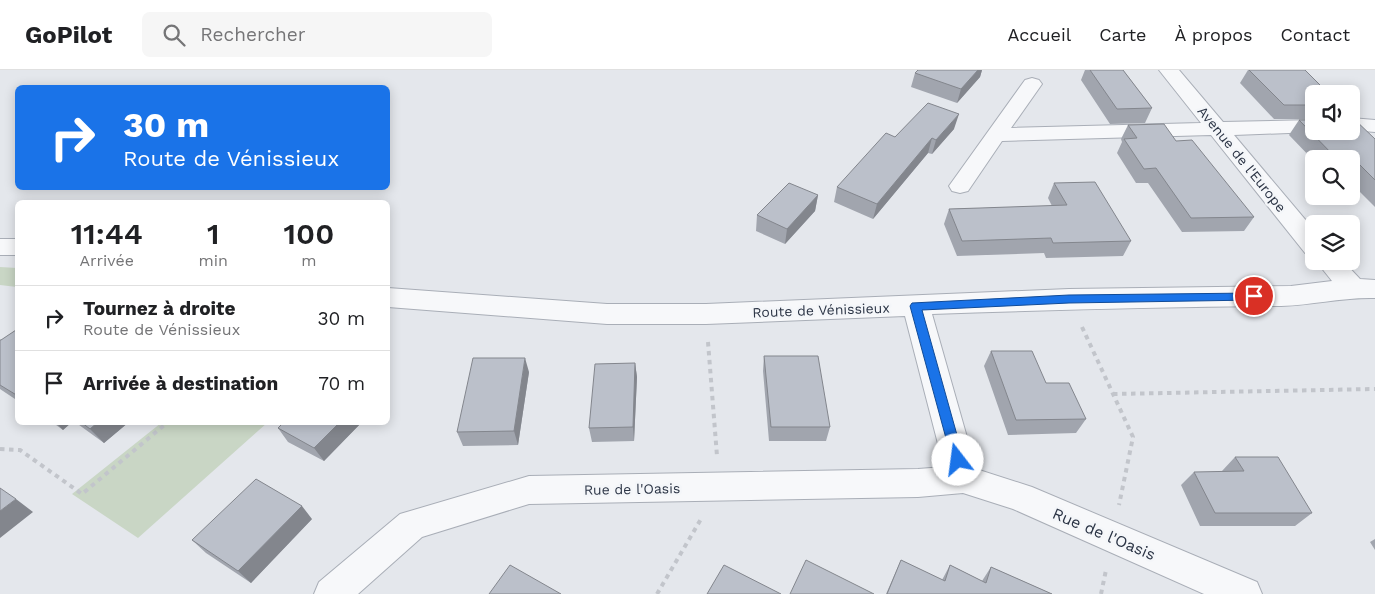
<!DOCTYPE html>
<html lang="fr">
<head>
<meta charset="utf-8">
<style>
	:root { --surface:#fff; --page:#f6f6f6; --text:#202124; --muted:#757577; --line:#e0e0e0 }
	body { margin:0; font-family:"Work Sans",sans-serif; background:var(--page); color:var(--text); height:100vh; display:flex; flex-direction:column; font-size:19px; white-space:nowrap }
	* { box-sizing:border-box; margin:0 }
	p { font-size:16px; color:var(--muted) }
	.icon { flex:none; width:28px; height:28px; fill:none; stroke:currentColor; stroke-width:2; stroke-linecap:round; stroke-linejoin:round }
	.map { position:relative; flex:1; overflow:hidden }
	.panel { position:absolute; left:15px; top:130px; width:375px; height:225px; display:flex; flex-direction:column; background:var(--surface); border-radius:8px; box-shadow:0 2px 12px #0003 }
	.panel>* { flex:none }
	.hud { position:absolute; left:15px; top:15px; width:375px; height:105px; border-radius:8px; box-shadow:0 2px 12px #0003; background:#1a73e8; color:#fff; overflow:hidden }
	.controls { position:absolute; left:1305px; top:15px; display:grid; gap:10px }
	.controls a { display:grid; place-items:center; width:55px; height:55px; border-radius:8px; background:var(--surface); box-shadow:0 2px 12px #0003; font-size:25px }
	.pin { position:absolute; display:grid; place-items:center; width:42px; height:42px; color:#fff; margin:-21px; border:2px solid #fff; border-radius:50%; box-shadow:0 1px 5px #0007 }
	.me { position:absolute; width:55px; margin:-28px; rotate:345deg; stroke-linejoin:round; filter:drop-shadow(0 0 4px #0008) }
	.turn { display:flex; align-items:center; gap:18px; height:105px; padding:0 25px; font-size:22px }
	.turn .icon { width:65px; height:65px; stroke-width:2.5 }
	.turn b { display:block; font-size:35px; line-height:42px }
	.eta { display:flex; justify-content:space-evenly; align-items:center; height:85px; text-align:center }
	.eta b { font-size:30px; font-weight:600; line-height:35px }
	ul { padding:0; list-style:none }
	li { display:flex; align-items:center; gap:15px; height:65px; padding:0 25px; border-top:1px solid var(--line) }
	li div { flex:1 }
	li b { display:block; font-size:19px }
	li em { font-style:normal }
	header { display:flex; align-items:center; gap:30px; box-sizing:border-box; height:70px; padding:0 25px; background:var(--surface); border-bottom:1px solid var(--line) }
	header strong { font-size:24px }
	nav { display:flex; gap:28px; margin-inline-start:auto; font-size:18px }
	.search { width:350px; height:45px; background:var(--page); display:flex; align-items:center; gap:12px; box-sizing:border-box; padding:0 18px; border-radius:8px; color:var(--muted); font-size:19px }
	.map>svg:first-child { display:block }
</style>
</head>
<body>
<header>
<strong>GoPilot</strong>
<div class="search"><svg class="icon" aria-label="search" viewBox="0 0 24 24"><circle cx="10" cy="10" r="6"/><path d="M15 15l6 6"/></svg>Rechercher</div>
<nav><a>Accueil</a><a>Carte</a><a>À propos</a><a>Contact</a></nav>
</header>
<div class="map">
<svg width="1375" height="524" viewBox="0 0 1375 524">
	<rect width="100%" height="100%" fill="#e4e7ec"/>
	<!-- green -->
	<path fill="#c9d6c5" d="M0 197 17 198V217L0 215Z
		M161 353H267L138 468 72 424Z"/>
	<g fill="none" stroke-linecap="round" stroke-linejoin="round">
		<!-- minor casing -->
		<g stroke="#a9aeb7" stroke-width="2">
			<path id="minor" d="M1159 0H1179L1223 52 1314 50V61H1318L1314 62 1234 65 1314 160V185L1305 183 1211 65 1002 71 968 121 960 123 952 121 949 116 1025 10 1032 8 1039 10 1042 14 1011 58 1201 53Z
				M1351 48 1375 50V62L1351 60Z
				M0 169H18V185H0Z
				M1316 191H1343L1360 209 1375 210V228C1343 227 1313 235 1281 236 1164 237 1048 240 932 244L976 399 1032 417 1257 512 1262 524H1204L1013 439 963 423 918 427 529 434 422 467 358 524H314L319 512 400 444 529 406 918 399 944 397 905 246 706 254H607L388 237V218L607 234H706L1069 219 1291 216 1332 211Z"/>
		</g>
		<!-- path -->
		<path stroke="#c2c5cb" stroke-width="4" stroke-dasharray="4.5 4.5" stroke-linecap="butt" d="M1082 257 1133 367 1119 435
			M708 272 717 386
			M1113 324 1375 319
			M0 379 20 380 82 424 168 352
			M657 524 701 449
			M1101 524 1106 500"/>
		<!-- minor -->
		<use href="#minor" fill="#f7f8fa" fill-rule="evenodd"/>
	</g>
	<!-- wall -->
	<path fill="#a1a5ae" d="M982 0 980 7 957 33 911 17 915 3Z
		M1085 0H1123L1152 38 1145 53 1110 54 1081 10Z
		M1248 0H1305L1314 24V49H1274L1240 13Z
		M1299 50 1375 69V137L1351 113V89H1314V91L1289 65Z
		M1128 55 1176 71 1254 147 1244 161 1182 162 1148 113H1136L1117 83 1122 72 1121 69Z
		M954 59 932 84 928 83 873 149 834 132 837 117 895 67Z
		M1054 113 1131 171 1123 186 1046 188 1044 183 957 186 944 154 949 139 1052 136 1048 128Z
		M818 125 815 141 785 174 756 161 757 145Z
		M18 261V331L0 319V270H1Z
		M991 281 1046 313 1086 349 1076 363 1008 365 984 296Z
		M764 286 830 357 826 371H769L763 301Z
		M635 293 637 307 634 371 592 372 589 358Z
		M529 302 518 375 463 376 457 362Z
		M52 352H72L63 360Z
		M75 352H129L104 373Z
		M362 352 324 391 288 372 278 358Z
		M1235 387 1312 443 1295 456H1200L1181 415 1194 402H1222V401Z
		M312 449 251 513 206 483 192 470Z
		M1375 469V480L1370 472Z
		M901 490 942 510 950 495 982 511 991 497 1052 524H886Z"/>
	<!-- shaded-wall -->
	<path fill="#83868d" d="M978 0H982L980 7 957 33 961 19Z
		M959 44 954 59 932 84 936 70Z
		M932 68 928 83 873 149 877 134Z
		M818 125 815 141 785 174 787 159Z
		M525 288 529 302 518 375 514 361Z
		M635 293 637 307 634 371 633 357Z
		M55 352H72L63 360Z
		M98 352H129L104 373 90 359Z
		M340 352H362L324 391 314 378Z
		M16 429 33 442 0 468V441Z
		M302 436 312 449 251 513 238 501Z"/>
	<!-- building -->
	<path fill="#bbc0ca" stroke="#83868d" d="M918 0H978L961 19 915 3Z
		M1090 0H1123L1152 38 1117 39Z
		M1249 0H1305L1329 24H1314V35H1284Z
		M928 33 959 44 936 70 932 68 877 134 837 117 886 63 895 67Z
		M1351 46 1375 69V110L1354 89H1337L1299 50H1314V61H1351Z
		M1164 54 1176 71 1192 70 1254 147 1191 148 1156 98 1144 99 1124 69 1137 68 1128 55Z
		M1095 112 1131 171 1053 173 1051 168 962 171 949 139 980 138 1067 135 1054 113Z
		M789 113 818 125 787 159 757 145Z
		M16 260 18 261V326L0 315V270H1Z
		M991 281H1032L1046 313H1069L1086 349 1016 350Z
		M764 286H818L830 357H771Z
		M473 288H525L514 361 457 362Z
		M635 293 633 357 589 358 595 294Z
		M81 352H98L90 359Z
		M284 352H340L314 378 278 358Z
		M1235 387H1278L1312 443H1215L1194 402 1244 401Z
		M256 409 302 436 238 501 192 470Z
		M0 418 16 429 0 441Z
		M806 490 874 524H790Z
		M901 490 945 511 950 495 986 513 991 497 1052 524H887Z
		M510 495 561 524H489Z
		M724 495 781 524H707Z"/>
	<!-- route -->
	<path fill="#1a73e8" stroke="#114b97" d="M1254 223 1260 226 1254 230 1069 233 922 240 964 390 962 394 958 396 953 394 910 236 912 233 1069 225Z"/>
	<g text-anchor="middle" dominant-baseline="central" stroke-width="5" stroke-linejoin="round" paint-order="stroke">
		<!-- street labels -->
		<g font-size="14" fill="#2b3445" stroke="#f4f6f9">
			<text transform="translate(1242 89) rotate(51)">Avenue de l'Europe</text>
			<text transform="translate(821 240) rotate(-2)">Route de Vénissieux</text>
			<text transform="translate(632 419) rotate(-1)">Rue de l'Oasis</text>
		</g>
		<!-- near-street labels -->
		<g font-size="16" fill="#2b3445" stroke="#f4f6f9">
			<text transform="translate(1104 464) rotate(23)">Rue de l'Oasis</text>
		</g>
	</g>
</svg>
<div class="controls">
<a><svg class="icon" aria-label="sound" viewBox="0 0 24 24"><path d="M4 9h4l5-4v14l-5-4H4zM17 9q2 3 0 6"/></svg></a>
<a><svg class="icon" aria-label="search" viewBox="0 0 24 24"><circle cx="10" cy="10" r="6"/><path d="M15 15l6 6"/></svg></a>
<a><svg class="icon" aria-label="layers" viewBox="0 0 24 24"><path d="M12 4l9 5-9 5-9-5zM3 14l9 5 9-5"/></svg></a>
</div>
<div class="pin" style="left:1254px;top:226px;background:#d93025"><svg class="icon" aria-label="arrive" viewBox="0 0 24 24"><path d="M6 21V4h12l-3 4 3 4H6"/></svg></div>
<svg class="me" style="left:958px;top:390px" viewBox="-20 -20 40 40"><circle r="19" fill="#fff"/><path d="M0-13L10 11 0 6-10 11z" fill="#1a73e8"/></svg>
<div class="hud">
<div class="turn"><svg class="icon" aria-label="right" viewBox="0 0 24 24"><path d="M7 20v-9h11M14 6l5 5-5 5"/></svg><div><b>30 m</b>Route de Vénissieux</div></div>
</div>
<section class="panel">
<div class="eta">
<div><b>11:44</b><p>Arrivée</p></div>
<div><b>1</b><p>min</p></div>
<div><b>100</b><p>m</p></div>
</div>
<ul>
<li><svg class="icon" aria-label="right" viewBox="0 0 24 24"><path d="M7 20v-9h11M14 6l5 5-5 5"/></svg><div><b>Tournez à droite</b><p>Route de Vénissieux</p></div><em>30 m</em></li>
<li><svg class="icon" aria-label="arrive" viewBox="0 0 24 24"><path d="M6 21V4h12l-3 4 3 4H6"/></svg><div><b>Arrivée à destination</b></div><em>70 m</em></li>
</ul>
</section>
</div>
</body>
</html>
